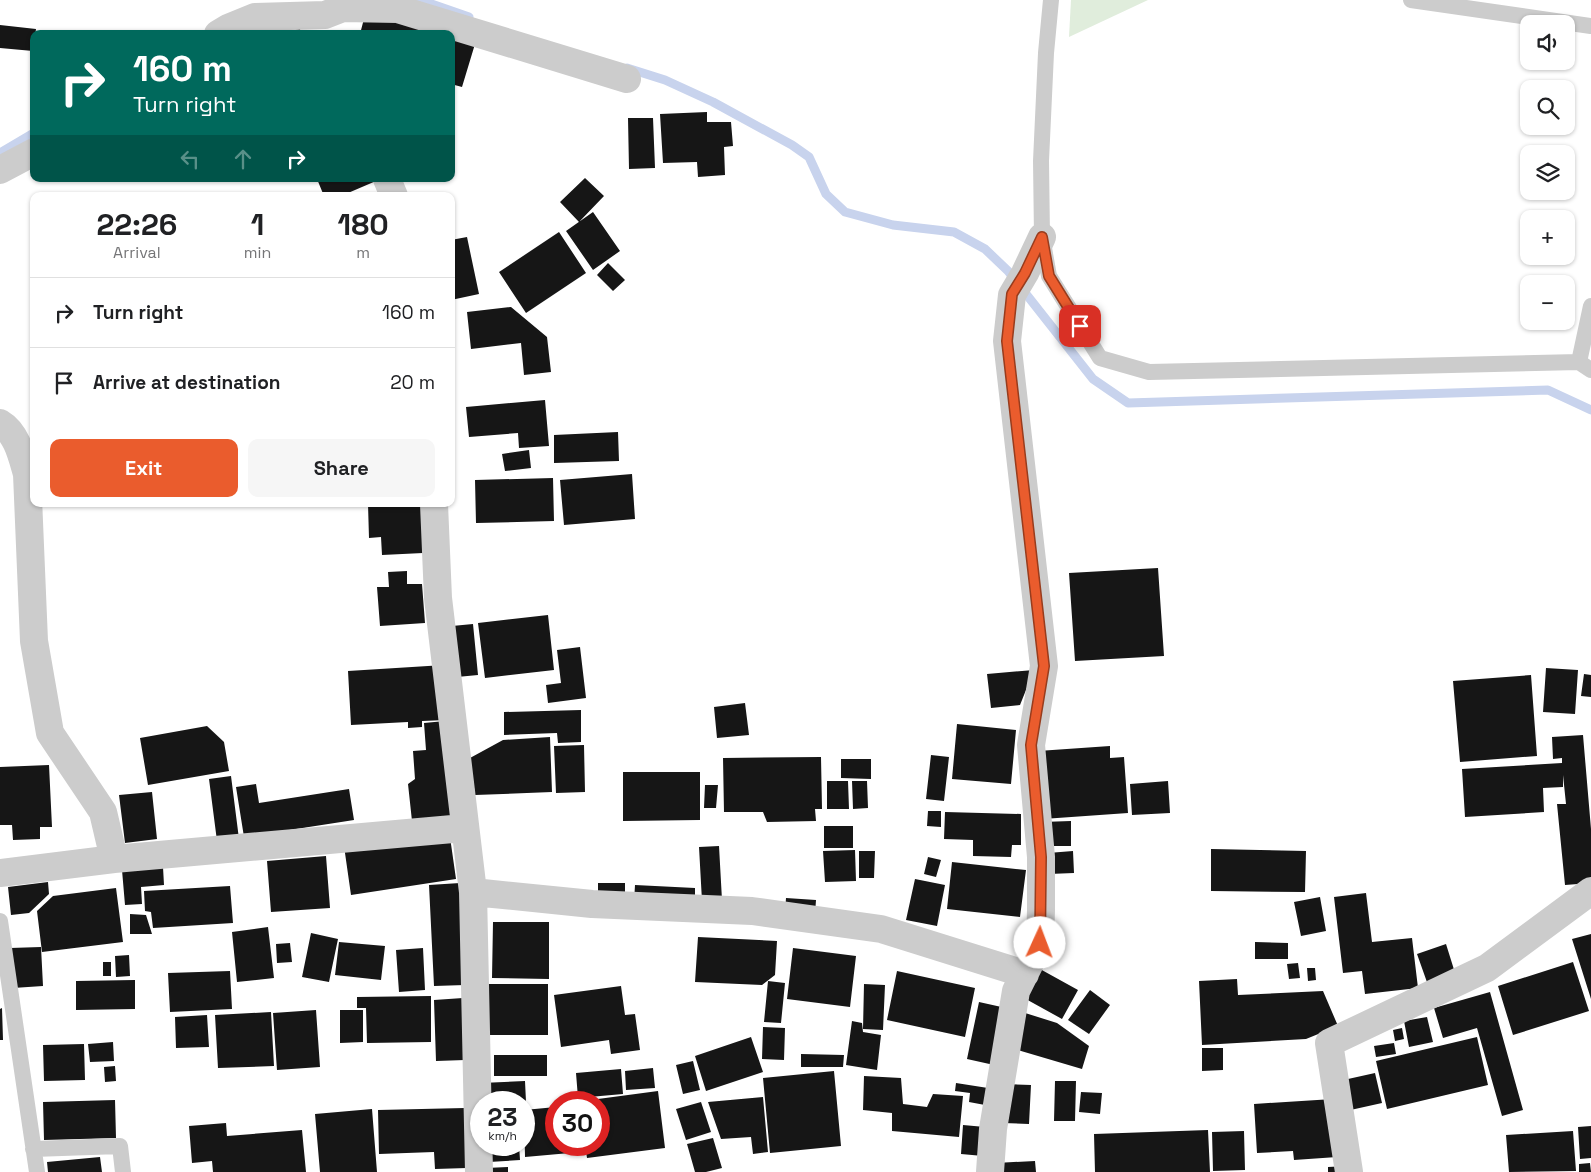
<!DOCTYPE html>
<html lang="en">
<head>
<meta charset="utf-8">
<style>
	:root { --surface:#fff; --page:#f6f6f6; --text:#202124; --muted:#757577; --line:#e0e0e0; --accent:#ea5c2d }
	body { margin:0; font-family:"Space Grotesk",sans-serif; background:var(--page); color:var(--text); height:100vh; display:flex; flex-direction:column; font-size:19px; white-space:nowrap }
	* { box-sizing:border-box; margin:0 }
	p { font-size:16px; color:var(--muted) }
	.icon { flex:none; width:28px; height:28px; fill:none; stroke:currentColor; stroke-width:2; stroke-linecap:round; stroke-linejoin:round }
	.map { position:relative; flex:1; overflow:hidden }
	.sheet { position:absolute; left:30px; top:192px; width:425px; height:315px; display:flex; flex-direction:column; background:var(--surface); border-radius:10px; box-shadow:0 1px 4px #0004 }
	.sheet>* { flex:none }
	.guide { position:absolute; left:30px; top:30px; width:425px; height:152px; border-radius:10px; box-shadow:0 1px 4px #0004; background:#00695c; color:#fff; overflow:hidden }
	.tools { position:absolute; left:1520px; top:15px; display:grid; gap:10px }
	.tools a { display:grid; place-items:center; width:55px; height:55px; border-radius:10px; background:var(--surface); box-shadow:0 1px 4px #0004; font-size:25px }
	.speed { position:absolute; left:470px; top:1091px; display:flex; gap:10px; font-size:25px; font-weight:700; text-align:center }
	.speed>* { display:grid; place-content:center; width:65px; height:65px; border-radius:50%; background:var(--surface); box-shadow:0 1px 4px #0004; line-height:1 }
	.speed small { font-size:12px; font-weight:400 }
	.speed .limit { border:8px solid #d22; background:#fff; color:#111 }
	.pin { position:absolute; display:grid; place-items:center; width:42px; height:42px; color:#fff; margin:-21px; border-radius:10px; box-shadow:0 2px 8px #0006 }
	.me { position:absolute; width:55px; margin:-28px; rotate:2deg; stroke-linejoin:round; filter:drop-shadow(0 0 4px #0008) }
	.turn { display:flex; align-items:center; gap:18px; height:105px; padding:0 20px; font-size:22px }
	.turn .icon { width:65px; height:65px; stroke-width:2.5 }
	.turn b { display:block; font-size:35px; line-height:42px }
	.lanes { display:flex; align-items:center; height:48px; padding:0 20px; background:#0003; justify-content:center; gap:25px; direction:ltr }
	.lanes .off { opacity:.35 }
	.eta { display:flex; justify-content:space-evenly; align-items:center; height:85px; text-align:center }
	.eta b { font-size:30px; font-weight:800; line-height:35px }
	.cta { display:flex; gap:10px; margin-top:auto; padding:10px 20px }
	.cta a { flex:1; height:58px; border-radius:10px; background:var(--accent); color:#fff; font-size:20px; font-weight:800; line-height:58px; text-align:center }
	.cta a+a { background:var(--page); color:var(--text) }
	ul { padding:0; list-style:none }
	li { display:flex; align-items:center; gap:15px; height:70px; padding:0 20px; border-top:1px solid var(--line) }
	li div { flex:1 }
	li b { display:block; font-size:19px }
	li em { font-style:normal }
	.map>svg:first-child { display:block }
</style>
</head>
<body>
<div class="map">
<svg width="1591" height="1172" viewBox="0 0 1591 1172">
	<rect width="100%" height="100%" fill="#fff"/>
	<!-- green -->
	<path fill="#e0eddc" d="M1071 0H1148L1069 37Z"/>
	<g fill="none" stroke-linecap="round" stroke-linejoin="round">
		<!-- stream -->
		<path stroke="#c8d3ed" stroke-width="9" d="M420 0 469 17
			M627 68 665 80 713 102 792 145 809 157 826 194 845 212 893 225 954 232 985 249 1008 271 1093 379 1128 403 1548 390 1591 410
			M0 153 34 133"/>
	</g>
	<!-- building -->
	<path fill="#161616" d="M366 11 440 34H360Z
		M0 25 36 29 33 51 0 48Z
		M300 29 301 34H280V33Z
		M451 37 475 44 462 87 451 84Z
		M707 112V122H731L733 146 724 147 725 175 698 177 697 162 663 163 660 114Z
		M628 118H653L655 168 629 169Z
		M585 178 604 196 579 222 560 202Z
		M317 179H376V181L341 196H332L331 193 324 196Z
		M593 212 620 251 593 270 566 231Z
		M559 232 586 273 526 313 499 272Z
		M467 237 479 294 451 300V240Z
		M608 263 625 280 613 291 597 275Z
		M511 307 547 337 551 372 524 375 521 343 471 349 467 312Z
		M545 400 549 446 519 448 518 433 469 437 466 407Z
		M618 432 619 461 554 463V435Z
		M529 450 531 468 505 471 502 454Z
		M632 474 635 519 564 525 560 480Z
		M553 478 554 521 476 523 475 480Z
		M368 504H422L423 553 382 555 381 537 369 538Z
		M1158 568 1164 656 1075 661 1069 573Z
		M407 571V584H422L425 623 380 626 377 587H389L388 572Z
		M548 615 554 670 485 678 478 623Z
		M473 624 478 675 457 677 452 626Z
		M580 647 586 698 548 703 546 685 561 683 557 650Z
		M444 665 446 720 422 721V727L408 728V722L351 725 348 671Z
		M1546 668 1578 670 1575 714 1543 712Z
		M1034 670 1020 705 991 708 987 674Z
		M1584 674 1591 675V697L1581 696Z
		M1531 675 1537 756 1460 762 1453 681Z
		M745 703 749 735 717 738 714 707Z
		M581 710V742L558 743 557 733 504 735V712Z
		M445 721 456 817 412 821 408 784 415 779 413 751 426 750 424 723Z
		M957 724 1016 730 1011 784 952 779Z
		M207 726 224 742 229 771 148 785 140 738Z
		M1583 735 1591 829V883L1565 885 1557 804H1566L1563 775V787L1543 788 1544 812 1465 817 1462 769 1562 763V758L1553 759 1552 737Z
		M550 737 552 792 475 795 470 758 503 740Z
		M584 745 585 792 556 793 554 746Z
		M1110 746V758L1124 757 1128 813 1043 819 1038 751Z
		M931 755 949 757 944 801 926 799Z
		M821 757 822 809H815L816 821 767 822 763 812H724L723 758Z
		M841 759H871V779L841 778Z
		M49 765 52 827H40V839L13 840 12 825H0V767Z
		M623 772H700V820L623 821Z
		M231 776 239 839 217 841 209 779Z
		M827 781H848L849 809H827Z
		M852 781H867L868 808 853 809Z
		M1168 781 1170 813 1132 815 1130 784Z
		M256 784 259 803 349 789 354 820 244 837 236 787Z
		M705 785H718L716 808H704Z
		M152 792 157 839 125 843 119 795Z
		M928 811H941V827L927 826Z
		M945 812 1021 814V845H1012L1011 857 973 856V840L944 839Z
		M1071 821V846H1044L1042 822Z
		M824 826H853V848H824Z
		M449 830 456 879 351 895 344 846Z
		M719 846 722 900 702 901 699 847Z
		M1211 849 1306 851 1305 892 1211 891Z
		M855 850 856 881 825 882 823 851Z
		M859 851H875L874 878H859Z
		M1073 851 1074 873 1049 874 1048 853Z
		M326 856 330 908 271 912 267 861Z
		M928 857 941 860 936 877 924 874Z
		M952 862 1026 870 1020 917 947 909Z
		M163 867 164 885 141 887 142 904 125 905 122 870Z
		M915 879 945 885 937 926 906 920Z
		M48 882 49 894 29 913 11 915 8 887Z
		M460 883 465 985 434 986 429 885Z
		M598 883H625V901H598Z
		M635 885 695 888V904L634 902Z
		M230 886 233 923 153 928 151 912 145 911 144 891Z
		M116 888 123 942 42 952 37 911 53 896Z
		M1366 893 1372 942 1412 938 1418 988 1365 994 1362 971 1343 973 1334 897Z
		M1320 897 1326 931 1301 936 1294 902Z
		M786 898 816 900 815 914 785 912Z
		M130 914 146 915 152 934H130Z
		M493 922H549V979L492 978Z
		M268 927 274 978 237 982 232 932Z
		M311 933 338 939 329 982 302 977Z
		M1591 934V999L1572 939Z
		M698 937 777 941 775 975 762 985 695 982Z
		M339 942 385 946 381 980 335 975Z
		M1255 942 1288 943V959H1255Z
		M290 943 292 962 277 963 276 944Z
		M1446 944 1456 976 1428 985 1417 954Z
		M41 947 43 986 13 988 10 948Z
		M423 948 425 990 399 992 396 950Z
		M793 948 856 956 850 1007 787 999Z
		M129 955 130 976 116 977 115 956Z
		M103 962H111V976H103Z
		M1573 962 1589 1011 1513 1035 1498 986Z
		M1298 963 1300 978 1289 979 1287 964Z
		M1307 968H1315L1316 980 1308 981Z
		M1040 969 1078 990 1062 1019 1024 998Z
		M230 971 232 1009 170 1012 168 973Z
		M897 971 975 988 965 1037 887 1020Z
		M1237 979 1238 995 1323 991 1338 1026 1306 1039 1202 1045 1199 981Z
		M135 980V1009L76 1010V981Z
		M768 981 785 983 781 1023 764 1022Z
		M487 984H548V1035H487Z
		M864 984 885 985 883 1030 863 1029Z
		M621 986 625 1015 635 1014 640 1050 611 1054 609 1040 561 1047 554 995Z
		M1090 990 1110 1005 1089 1034 1068 1020Z
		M1490 992 1523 1110 1502 1116 1477 1028 1443 1038 1434 1008Z
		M431 996V1042L367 1043 366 1008H357V997Z
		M463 998 465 1060 436 1061 434 1000Z
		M979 1002 1006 1008 994 1065 967 1059Z
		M2 1008 3 1040H0V1009Z
		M316 1010 320 1067 277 1070 273 1013Z
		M340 1010H363V1042L340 1043Z
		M271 1012 274 1066 218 1068 215 1015Z
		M1022 1012 1057 1023 1089 1046 1082 1069 1011 1048Z
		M207 1015 209 1047 176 1048 175 1017Z
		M1427 1017 1433 1042 1409 1047 1404 1021Z
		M852 1021 862 1023 863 1032 881 1035 877 1070 846 1065Z
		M763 1027 785 1028 784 1060 762 1059Z
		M1402 1028 1404 1039 1395 1041 1393 1030Z
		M751 1037 763 1072 706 1091 695 1056Z
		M1477 1037 1488 1085 1387 1109 1376 1061Z
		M113 1042 114 1061 90 1062 88 1044Z
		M1394 1043 1396 1054 1376 1057 1374 1046Z
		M84 1044 85 1080 44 1081 43 1045Z
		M1202 1048H1223V1070L1202 1071Z
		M801 1054 844 1055 843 1067H801Z
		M494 1055H547V1076H494Z
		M693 1061 700 1090 683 1094 676 1065Z
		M115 1066 116 1081 105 1082 104 1067Z
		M653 1068 655 1088 626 1090 625 1071Z
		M621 1069 623 1094 578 1098 576 1073Z
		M834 1071 841 1146 770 1153 763 1078Z
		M1375 1073 1382 1103 1346 1111 1339 1081Z
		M864 1076 901 1078 903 1104 927 1107 933 1094 963 1096 959 1137 892 1131V1113L863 1110Z
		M525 1081 526 1102H482L481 1083Z
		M1055 1081H1076L1075 1121H1054Z
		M956 1083 988 1088 985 1105 969 1102 970 1093 955 1091Z
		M1004 1084 1031 1085 1029 1124 1003 1123Z
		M658 1091 665 1148 587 1158 585 1145H599V1102L583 1101Z
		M1081 1092 1102 1093 1100 1114 1079 1112Z
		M763 1097 768 1152 753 1154 751 1137 721 1139 708 1102Z
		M1333 1099 1337 1157 1294 1160 1293 1151 1257 1153 1254 1104Z
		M115 1100 116 1138 44 1140 43 1102Z
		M701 1102 711 1132 686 1140 676 1109Z
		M556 1107V1145H580L581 1152 525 1157 524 1110Z
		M465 1108 467 1168 435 1169 434 1152 379 1154 378 1110Z
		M372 1109 377 1172H320L315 1114Z
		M226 1123 227 1136 302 1130 306 1172H213L212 1161 192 1163 189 1126Z
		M963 1125 985 1127 983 1156 961 1154Z
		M1591 1126V1158L1580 1159 1578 1127Z
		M1208 1130 1210 1172H1095L1094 1134Z
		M1244 1131 1245 1170 1213 1171 1212 1132Z
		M1573 1131 1576 1171 1509 1172 1506 1135Z
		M713 1138 722 1168 706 1172H695L687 1144Z
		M488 1145H519L520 1160 489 1162Z
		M100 1157 102 1172H48L47 1162Z
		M1035 1161 1036 1172H996V1163Z
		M1590 1163 1591 1172H1579V1164Z
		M1347 1166V1172H1328V1167Z
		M508 1167V1172H486V1168Z"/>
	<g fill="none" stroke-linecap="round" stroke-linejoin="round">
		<!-- service -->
		<path stroke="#ccc" stroke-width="16" d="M1051 0 1046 53 1041 161 1042 237 1049 276 1100 358 1149 372 1579 362 1591 370
			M1411 0 1591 26
			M1579 362 1591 306
			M0 921 37 1172
			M33 1149 120 1146 123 1172"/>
		<!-- minor -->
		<path stroke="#ccc" stroke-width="28" d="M218 34 228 28 255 17 325 15 343 8 398 9 627 79
			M0 170 34 152
			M387 179 394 196
			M0 423C17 433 22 457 27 474L34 641 50 733 103 812 114 859
			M434 504 438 598 473 892 479 1172
			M0 873 114 859 464 828
			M473 892 592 904 752 911 881 929 1025 974
			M990 1172 993 1129 1016 991 1040 943 1041 910V857L1031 745 1044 666 1007 341 1012 295 1025 273 1042 237
			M1349 1172 1329 1043 1487 968 1591 891"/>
	</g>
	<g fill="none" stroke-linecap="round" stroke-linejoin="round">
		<!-- route casing -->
		<g stroke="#983c1d" stroke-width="12">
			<path id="route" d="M1040 943 1041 857 1031 745 1044 666 1007 341 1012 294 1025 273 1042 237 1049 276 1080 326"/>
		</g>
		<!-- route -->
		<use href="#route" stroke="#ea5c2d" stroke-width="9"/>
	</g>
</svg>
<div class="tools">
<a><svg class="icon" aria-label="sound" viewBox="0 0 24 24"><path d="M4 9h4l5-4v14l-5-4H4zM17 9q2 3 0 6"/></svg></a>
<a><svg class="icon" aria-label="search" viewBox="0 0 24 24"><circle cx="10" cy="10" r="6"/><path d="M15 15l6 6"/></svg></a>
<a><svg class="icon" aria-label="layers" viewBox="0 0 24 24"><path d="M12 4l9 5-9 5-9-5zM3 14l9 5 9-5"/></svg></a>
<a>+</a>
<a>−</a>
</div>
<div class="speed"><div>23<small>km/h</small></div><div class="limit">30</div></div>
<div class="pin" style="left:1080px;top:326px;background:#d93025"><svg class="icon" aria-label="arrive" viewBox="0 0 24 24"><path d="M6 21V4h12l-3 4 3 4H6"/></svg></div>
<svg class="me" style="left:1040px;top:943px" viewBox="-20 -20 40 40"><circle r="19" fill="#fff"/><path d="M0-13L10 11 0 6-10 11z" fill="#ea5c2d"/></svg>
<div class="guide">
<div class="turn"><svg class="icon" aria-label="right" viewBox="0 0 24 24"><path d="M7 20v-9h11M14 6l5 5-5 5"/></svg><div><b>160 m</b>Turn right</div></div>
<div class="lanes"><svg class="icon off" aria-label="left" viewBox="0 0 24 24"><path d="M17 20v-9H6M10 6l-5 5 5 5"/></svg><svg class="icon off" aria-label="ahead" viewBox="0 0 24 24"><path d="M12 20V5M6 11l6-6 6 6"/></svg><svg class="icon" aria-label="right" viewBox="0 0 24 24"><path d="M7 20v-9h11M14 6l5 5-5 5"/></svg></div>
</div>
<section class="sheet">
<div class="eta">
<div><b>22:26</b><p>Arrival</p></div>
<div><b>1</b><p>min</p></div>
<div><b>180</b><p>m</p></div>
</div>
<ul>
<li><svg class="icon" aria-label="right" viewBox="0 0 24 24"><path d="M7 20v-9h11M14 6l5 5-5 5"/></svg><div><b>Turn right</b></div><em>160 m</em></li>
<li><svg class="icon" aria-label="arrive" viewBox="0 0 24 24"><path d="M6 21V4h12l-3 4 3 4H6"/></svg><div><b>Arrive at destination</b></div><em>20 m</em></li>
</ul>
<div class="cta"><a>Exit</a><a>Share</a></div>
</section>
</div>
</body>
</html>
